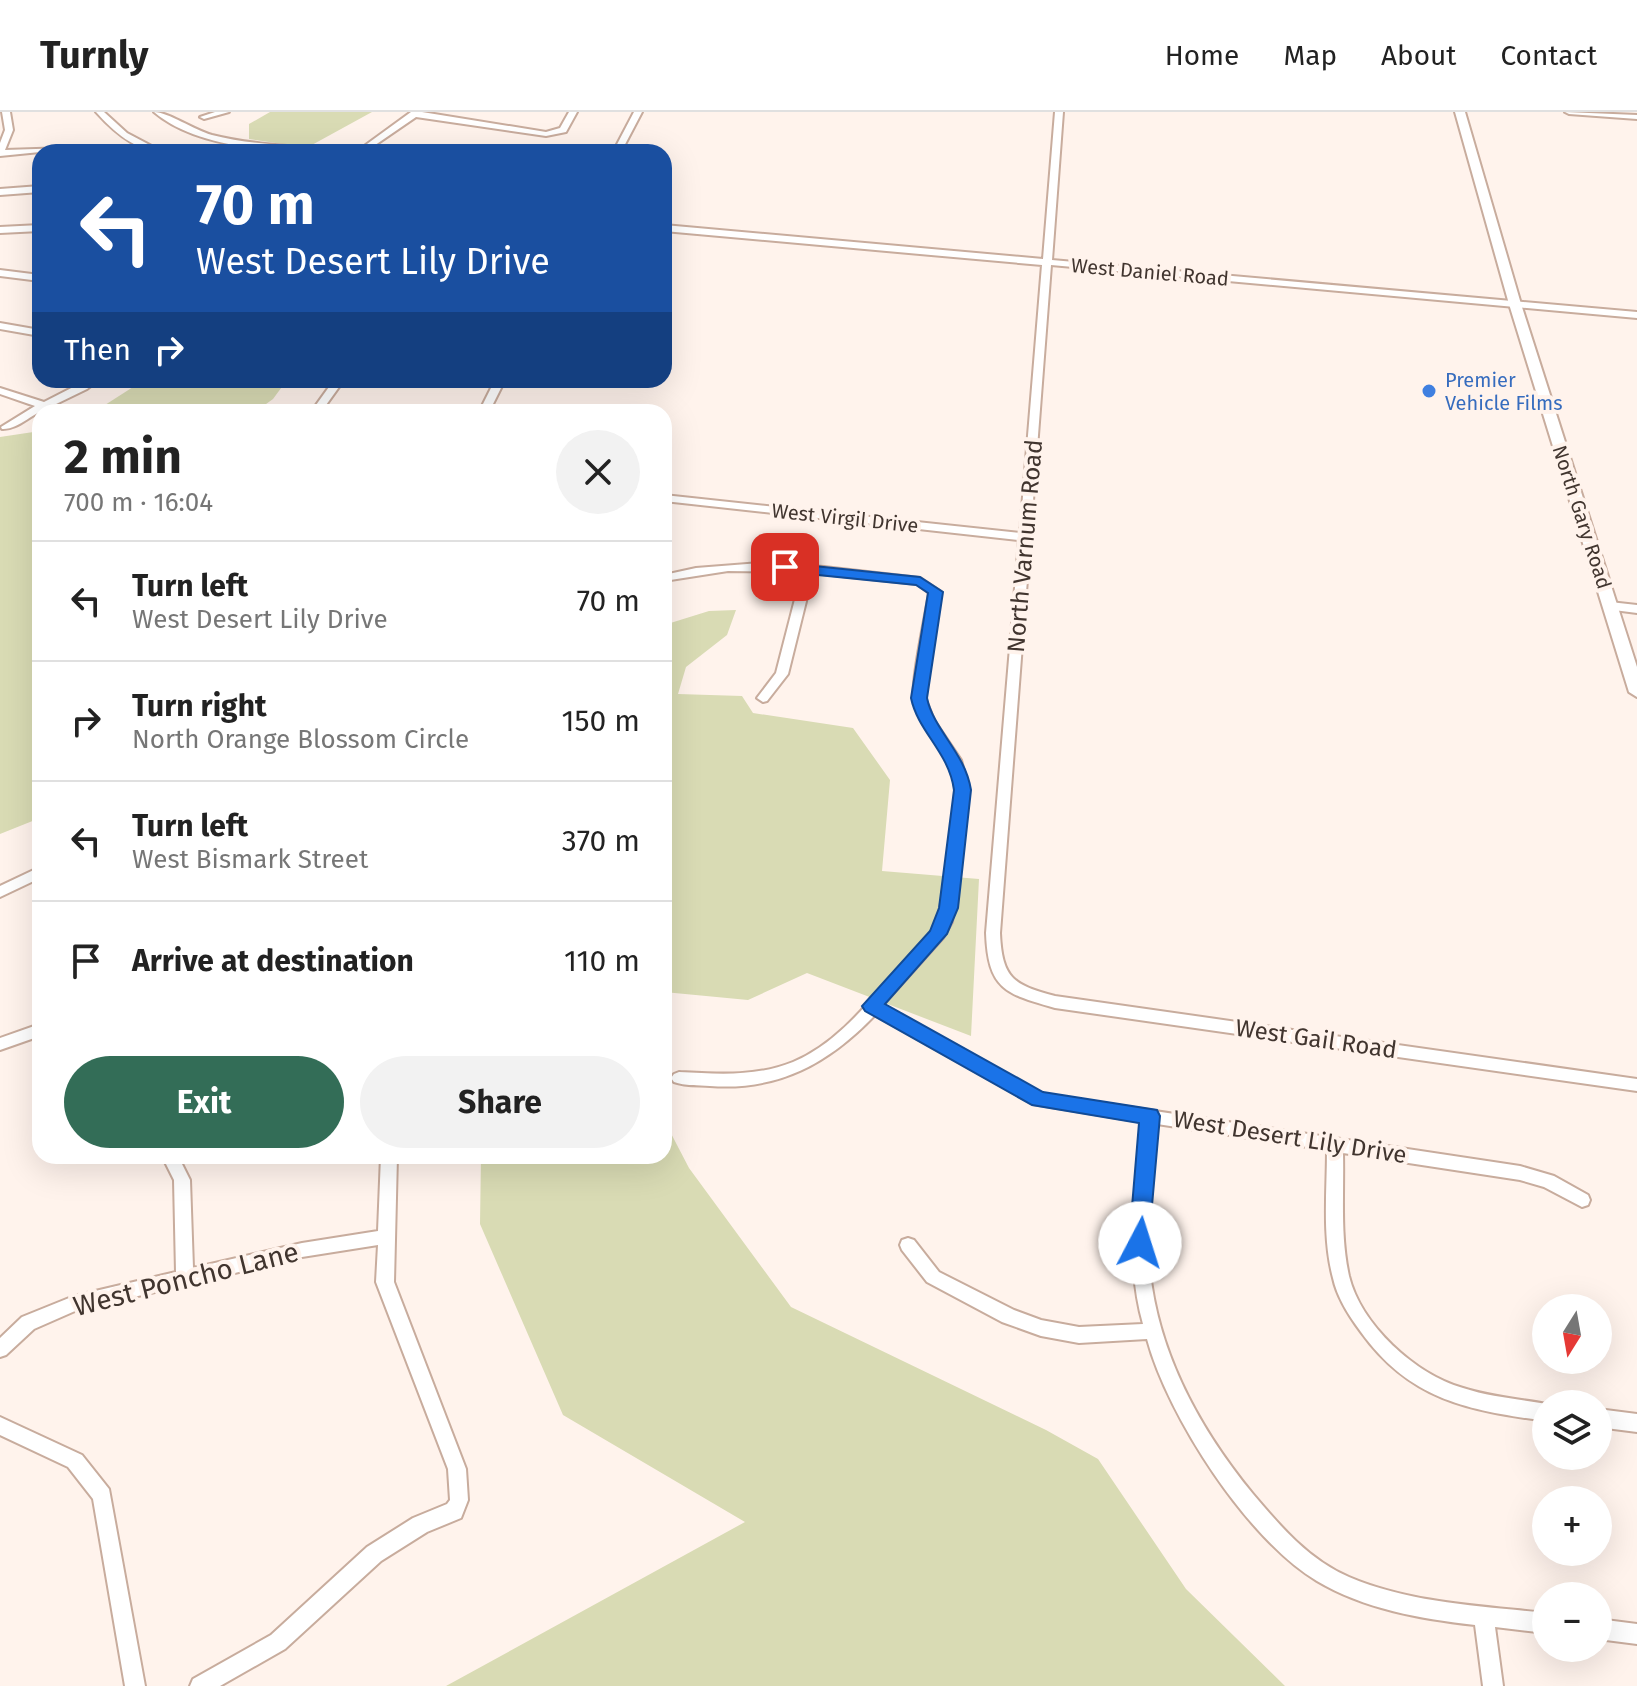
<!DOCTYPE html>
<html lang="en">
<head>
<meta charset="utf-8">
<style>
	:root { --surface:#fff; --page:#f2f2f2; --text:#222; --muted:#767676; --line:#e0e0e0; --accent:#336d57 }
	body { margin:0; font-family:"Fira Sans",sans-serif; background:var(--page); color:var(--text); height:100vh; display:flex; flex-direction:column; font-size:30px; white-space:nowrap }
	* { box-sizing:border-box; margin:0 }
	p { font-size:26px; color:var(--muted) }
	.icon { flex:none; width:44px; height:44px; fill:none; stroke:currentColor; stroke-width:2; stroke-linecap:round; stroke-linejoin:round }
	.map { position:relative; flex:1; overflow:hidden }
	.details { position:absolute; left:32px; top:292px; width:640px; height:760px; display:flex; flex-direction:column; background:var(--surface); border-radius:24px; box-shadow:0 8px 32px #0002 }
	.details>* { flex:none }
	.banner { position:absolute; left:32px; top:32px; width:640px; height:244px; border-radius:24px; box-shadow:0 8px 32px #0002; background:#1a4fa0; color:#fff; overflow:hidden }
	.needle { width:52px; rotate:191deg }
	.controls { position:absolute; left:1532px; top:1182px; display:grid; gap:16px }
	.controls a { display:grid; place-items:center; width:80px; height:80px; border-radius:50%; background:var(--surface); box-shadow:0 8px 32px #0002; font-size:40px }
	.pin { position:absolute; display:grid; place-items:center; width:68px; height:68px; color:#fff; margin:-34px; border-radius:16px; box-shadow:0 4px 12px #0006 }
	.me { position:absolute; width:88px; margin:-44px; rotate:5deg; stroke-linejoin:round; filter:drop-shadow(0 0 6px #0008) }
	.turn { display:flex; align-items:center; gap:28px; height:168px; padding:0 32px; font-size:36px }
	.turn .icon { width:104px; height:104px; stroke-width:2.5 }
	.turn b { display:block; font-size:56px; line-height:68px }
	.then { display:flex; align-items:center; height:76px; padding:0 32px; background:#0003; gap:16px; font-size:30px }
	.round { display:grid; place-items:center; flex:none; width:84px; height:84px; border-radius:42px; background:var(--page) }
	.headline { display:flex; align-items:center; justify-content:space-between; height:136px; padding:0 32px }
	h1 { font-size:48px; font-weight:700; line-height:60px }
	.primary-button { display:flex; gap:16px; margin-top:auto; padding:16px 32px }
	.primary-button a { flex:1; height:92px; border-radius:48px; background:var(--accent); color:#fff; font-size:32px; font-weight:700; line-height:92px; text-align:center }
	.primary-button a+a { background:var(--page); color:var(--text) }
	ul { padding:0; list-style:none }
	li { display:flex; align-items:center; gap:24px; height:120px; padding:0 32px; border-top:2px solid var(--line) }
	li div { flex:1 }
	li b { display:block; font-size:30px }
	li em { font-style:normal }
	header { display:flex; align-items:center; gap:48px; box-sizing:border-box; height:112px; padding:0 40px; background:var(--surface); border-bottom:2px solid var(--line) }
	header strong { font-size:38px }
	nav { display:flex; gap:44px; margin-inline-start:auto; font-size:28px }
	.map>svg:first-child { display:block }
</style>
</head>
<body>
<header>
<strong>Turnly</strong>
<nav><a>Home</a><a>Map</a><a>About</a><a>Contact</a></nav>
</header>
<div class="map">
<svg width="1637" height="1574" viewBox="0 0 1637 1574">
	<rect width="100%" height="100%" fill="#fff3ec"/>
	<!-- green -->
	<path fill="#d9dbb4" d="M270 0H372L310 34 307 40H292L296 34 249 27V12Z
		M144 268H287L273 287 255 300H94Z
		M40 319V706L0 722V325Z
		M736 498 727 523 686 555 678 582 742 584 753 601 853 616 890 668 882 759 979 767 971 924 807 861 748 888 664 880V513L709 499Z
		M664 1008 689 1056 791 1195 1046 1318 1098 1347 1186 1477 1285 1574H446L745 1410 563 1303 480 1112 481 1044H664Z"/>
	<g fill="none" stroke-linecap="round" stroke-linejoin="round">
		<!-- minor casing -->
		<g stroke="#c8ac9d" stroke-width="4">
			<path id="minor" d="M2 0H10L13 18 5 38 67 36 71 38 69 40H40L0 44V31L5 18Z
				M96 0H104L127 21 163 40C136 40 113 19 96 0Z
				M154 0C168 0 194 18 212 23 256 34 301 34 345 38L349 40C290 40 201 40 154 0Z
				M215 0H229L204 7 200 5Z
				M411 0H422L546 20 560 16 569 0H577L566 20 546 24 416 5 365 40H356Z
				M634 0H642L621 40H613Z
				M1055 0H1063L1052 148 1637 200V206L1051 153 1000 821C1002 866 1013 873 1055 884L1637 967V979L1055 896C1005 882 988 877 986 821L1019 428 664 389V383L1020 421 1042 153 664 119V113L1043 147Z
				M1565 0 1637 3V7L1569 2Z
				M40 74V80L0 83V77Z
				M40 113V119L0 121V115Z
				M0 158 40 163V169L0 164Z
				M0 211 40 218V224L0 217Z
				M87 268H99L87 277 52 294V297C33 298 20 318 2 317L1 315 35 294 0 282V276L44 290Z
				M334 268H344L321 300H311Z
				M495 268H505L489 300H479Z
				M760 451 824 455 920 466 941 480 925 586 934 608 961 648 969 678 952 810 943 826 883 893 1042 982 1520 1054 1554 1064 1588 1083 1590 1088 1588 1093 1582 1095 1544 1075 1520 1068 1343 1041C1344 1082 1340 1123 1349 1164 1361 1213 1415 1262 1463 1276 1490 1285 1519 1287 1547 1292L1546 1309C1467 1298 1410 1288 1361 1220 1349 1204 1337 1185 1333 1166 1322 1125 1327 1080 1327 1038L1157 1012C1154 1051 1148 1089 1148 1128 1149 1224 1193 1309 1253 1382 1280 1414 1309 1448 1349 1465 1410 1491 1481 1494 1546 1501V1521L1495 1515 1503 1574H1483L1475 1513C1421 1507 1364 1497 1317 1469 1248 1428 1168 1305 1147 1227L1079 1231 1041 1224 1002 1210 927 1170 902 1138 900 1133 902 1128 908 1126 914 1128 939 1160 1014 1198 1041 1208 1079 1215 1143 1212C1124 1145 1136 1078 1142 1010L1033 992 875 903C829 951 779 979 710 974 698 973 685 974 674 970L671 966 674 962 679 960C718 962 756 965 793 950 839 931 872 886 904 850 915 839 929 827 936 813 941 803 956 688 955 675 950 639 922 622 914 589 910 574 926 501 929 481L917 472 813 461 788 562 767 589 763 590 757 586 776 561 802 460 728 459 664 469V463L696 456Z
				M1610 490 1637 493V501L1606 497 1604 494Z
				M40 755V766L0 785V774Z
				M40 912V924L0 938V926Z
				M162 1044H178L190 1068 193 1156 302 1131 378 1119 381 1044H397L394 1170 466 1357 468 1388 461 1406 427 1420 381 1449 285 1537 220 1574H190L193 1567 271 1523 367 1435 413 1406 447 1392 450 1388 448 1357 376 1170 378 1133 302 1145 75 1199 34 1217 6 1243 0 1245V1226L22 1205 74 1184 176 1160 174 1068Z
				M1598 1297 1637 1302V1320L1598 1315Z
				M0 1305 82 1343 109 1377 145 1574H125L93 1387 68 1355 0 1323Z
				M1598 1507 1637 1512V1532L1598 1527Z"/>
		</g>
		<!-- tertiary casing -->
		<g stroke="#c8ac9d" stroke-width="4">
			<path id="tertiary" d="M1455 0H1465L1521 192 1637 555V585L1629 580 1509 192Z"/>
		</g>
		<!-- minor -->
		<use href="#minor" fill="#fff" fill-rule="evenodd"/>
		<!-- tertiary -->
		<use href="#tertiary" fill="#fff" fill-rule="evenodd"/>
	</g>
	<!-- route -->
	<path fill="#1a73e8" stroke="#114b97" stroke-width="2" d="M785 451 920 465 943 480 927 586C934 619 965 640 971 678L958 796 947 822 885 892 1043 980 1157 998 1160 1004 1148 1138H1132L1129 1131 1139 1011 1032 993 865 899 862 894 930 819 939 796 954 678C949 640 918 620 911 586L928 481 916 473 779 459 777 455Z"/>
	<!-- markers -->
	<circle fill="#3f7fe0" stroke="#fff3ec" stroke-width="3" cx="1429" cy="279" r="8"/>
	<g text-anchor="middle" dominant-baseline="central" stroke-width="8" stroke-linejoin="round" paint-order="stroke">
		<!-- far-street labels -->
		<g font-size="20" fill="#41352f" stroke="#fff3ec">
			<text transform="translate(1150 160) rotate(5)">West Daniel Road</text>
			<text transform="translate(1582 405) rotate(72)">North Gary Road</text>
			<text transform="translate(845 406) rotate(6)">West Virgil Drive</text>
		</g>
		<!-- far-shop labels -->
		<g font-size="20" fill="#366cbe" stroke="#fff3ec" text-anchor="start">
			<text x="1445" y="268">Premier<tspan x="1445" dy="23">Vehicle Films</tspan></text>
		</g>
		<!-- street labels -->
		<g font-size="24" fill="#41352f" stroke="#fff3ec">
			<text transform="translate(1025 434) rotate(-85)">North Varnum Road</text>
			<text transform="translate(1316 927) rotate(8)">West Gail Road</text>
			<text transform="translate(1290 1025) rotate(9)">West Desert Lily Drive</text>
		</g>
		<!-- near-street labels -->
		<g font-size="28" fill="#41352f" stroke="#fff3ec">
			<text transform="translate(186 1167) rotate(-14)">West Poncho Lane</text>
		</g>
	</g>
</svg>
<div class="controls">
<a><svg class="needle" viewBox="-14 -14 28 28"><path d="M0-13l5 13h-10z" fill="#e53935"/><path d="M0 13l5-13h-10z" fill="#767676"/></svg></a>
<a><svg class="icon" aria-label="layers" viewBox="0 0 24 24"><path d="M12 4l9 5-9 5-9-5zM3 14l9 5 9-5"/></svg></a>
<a>+</a>
<a>−</a>
</div>
<div class="pin" style="left:785px;top:455px;background:#d93025"><svg class="icon" aria-label="arrive" viewBox="0 0 24 24"><path d="M6 21V4h12l-3 4 3 4H6"/></svg></div>
<svg class="me" style="left:1140px;top:1131px" viewBox="-20 -20 40 40"><circle r="19" fill="#fff"/><path d="M0-13L10 11 0 6-10 11z" fill="#1a73e8"/></svg>
<div class="banner">
<div class="turn"><svg class="icon" aria-label="left" viewBox="0 0 24 24"><path d="M17 20v-9H6M10 6l-5 5 5 5"/></svg><div><b>70 m</b>West Desert Lily Drive</div></div>
<div class="then">Then<svg class="icon" aria-label="right" viewBox="0 0 24 24"><path d="M7 20v-9h11M14 6l5 5-5 5"/></svg></div>
</div>
<section class="details">
<div class="headline"><div><h1>2 min</h1><p>700 m · 16:04</p></div><a class="round"><svg class="icon" aria-label="close" viewBox="0 0 24 24"><path d="M6 6l12 12M18 6L6 18"/></svg></a></div>
<ul>
<li><svg class="icon" aria-label="left" viewBox="0 0 24 24"><path d="M17 20v-9H6M10 6l-5 5 5 5"/></svg><div><b>Turn left</b><p>West Desert Lily Drive</p></div><em>70 m</em></li>
<li><svg class="icon" aria-label="right" viewBox="0 0 24 24"><path d="M7 20v-9h11M14 6l5 5-5 5"/></svg><div><b>Turn right</b><p>North Orange Blossom Circle</p></div><em>150 m</em></li>
<li><svg class="icon" aria-label="left" viewBox="0 0 24 24"><path d="M17 20v-9H6M10 6l-5 5 5 5"/></svg><div><b>Turn left</b><p>West Bismark Street</p></div><em>370 m</em></li>
<li><svg class="icon" aria-label="arrive" viewBox="0 0 24 24"><path d="M6 21V4h12l-3 4 3 4H6"/></svg><div><b>Arrive at destination</b></div><em>110 m</em></li>
</ul>
<div class="primary-button"><a>Exit</a><a>Share</a></div>
</section>
</div>
</body>
</html>
